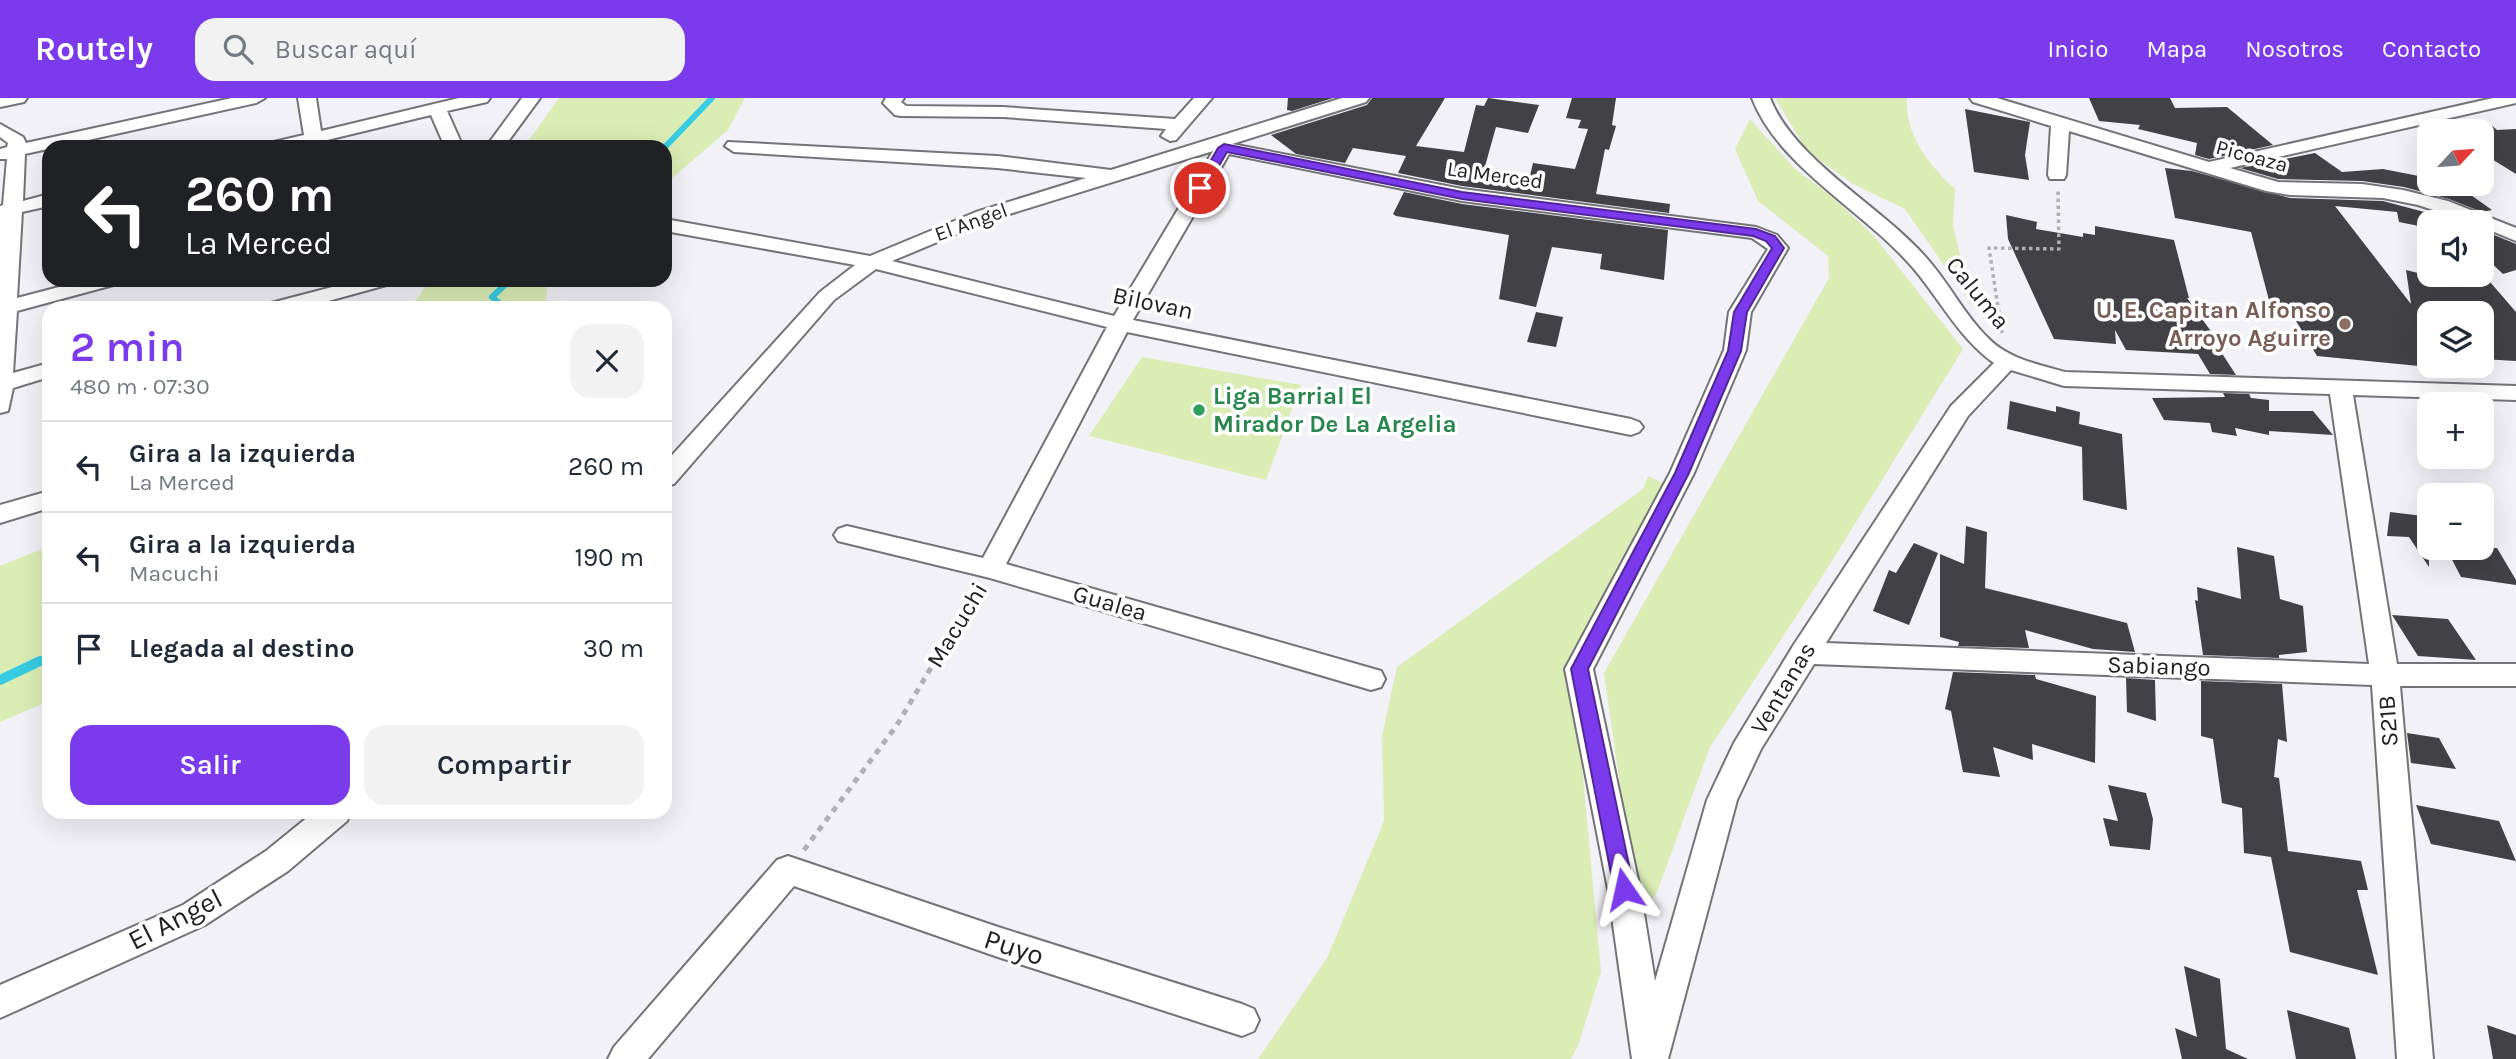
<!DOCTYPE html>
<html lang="es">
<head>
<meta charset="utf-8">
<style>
	:root { --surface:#fff; --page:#f2f2f3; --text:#1f2937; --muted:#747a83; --line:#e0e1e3; --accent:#7c3aed }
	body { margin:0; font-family:Karla,sans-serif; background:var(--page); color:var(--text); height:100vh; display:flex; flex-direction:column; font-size:26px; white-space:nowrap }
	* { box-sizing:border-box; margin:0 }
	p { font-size:23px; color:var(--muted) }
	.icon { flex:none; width:38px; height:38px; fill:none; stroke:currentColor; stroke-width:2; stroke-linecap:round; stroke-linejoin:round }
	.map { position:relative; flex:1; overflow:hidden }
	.panel { position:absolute; left:42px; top:203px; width:630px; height:518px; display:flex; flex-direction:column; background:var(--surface); border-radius:21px; box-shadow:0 7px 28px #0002 }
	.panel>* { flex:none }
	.hud { position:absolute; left:42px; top:42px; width:630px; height:147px; border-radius:21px; box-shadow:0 7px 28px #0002; background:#202124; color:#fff; overflow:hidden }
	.needle { width:46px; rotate:64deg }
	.controls { position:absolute; left:2417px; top:21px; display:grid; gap:14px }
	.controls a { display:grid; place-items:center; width:77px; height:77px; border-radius:14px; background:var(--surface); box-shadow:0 7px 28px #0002; font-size:35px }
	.pin { position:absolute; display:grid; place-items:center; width:60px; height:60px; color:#fff; margin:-30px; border:4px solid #fff; border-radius:50%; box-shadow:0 2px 7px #0007 }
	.me { position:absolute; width:77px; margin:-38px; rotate:349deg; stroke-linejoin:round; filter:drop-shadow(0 0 5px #0008) }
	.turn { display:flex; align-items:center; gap:24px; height:147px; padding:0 28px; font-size:32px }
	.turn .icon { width:91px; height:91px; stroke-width:2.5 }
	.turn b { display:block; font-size:49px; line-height:60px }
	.round { display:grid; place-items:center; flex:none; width:74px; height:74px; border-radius:21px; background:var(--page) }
	.summary { display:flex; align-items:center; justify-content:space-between; height:119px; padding:0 28px }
	h1 { font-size:42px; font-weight:600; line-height:52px; color:var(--accent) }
	.action { display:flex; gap:14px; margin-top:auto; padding:14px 28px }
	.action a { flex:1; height:80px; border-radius:21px; background:var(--accent); color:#fff; font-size:28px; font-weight:600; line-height:80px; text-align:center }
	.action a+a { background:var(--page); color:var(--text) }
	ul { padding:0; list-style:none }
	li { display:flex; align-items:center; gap:21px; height:91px; padding:0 28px; border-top:2px solid var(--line) }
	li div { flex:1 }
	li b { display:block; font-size:26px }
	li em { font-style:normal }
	header { display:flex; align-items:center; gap:42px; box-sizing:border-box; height:98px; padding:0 35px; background:var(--accent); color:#fff }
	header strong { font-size:33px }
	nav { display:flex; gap:38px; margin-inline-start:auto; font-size:24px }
	.search { width:490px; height:63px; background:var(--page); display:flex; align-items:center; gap:18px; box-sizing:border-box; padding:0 24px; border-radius:21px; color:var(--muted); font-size:26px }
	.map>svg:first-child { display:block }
</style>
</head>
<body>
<header>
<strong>Routely</strong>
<div class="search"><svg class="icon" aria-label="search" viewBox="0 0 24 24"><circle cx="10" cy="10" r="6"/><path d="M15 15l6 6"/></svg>Buscar aquí</div>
<nav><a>Inicio</a><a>Mapa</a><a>Nosotros</a><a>Contacto</a></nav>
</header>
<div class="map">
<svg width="2516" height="961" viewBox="0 0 2516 961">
	<rect width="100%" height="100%" fill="#f1f1f7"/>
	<!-- green -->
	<path fill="#daedb5" d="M559 0H745L728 32 665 86V49H524Z
		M1775 0H1907C1904 36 1930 68 1955 91L1953 128 1973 209 1905 111 1853 86 1808 54Z
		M1750 21 1795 71 1829 96 1874 138 1963 251 1822 479 1710 649 1657 794 1639 819 1604 575 1829 180 1828 158 1758 103 1735 51Z
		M430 182H547L546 210H411Z
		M1142 259 1301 287 1266 382 1089 338Z
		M1648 378 1673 390 1573 570 1601 874 1579 945 1571 961H1258L1327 860 1384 723 1382 638 1397 569 1643 391Z
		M49 448V603L0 624V468Z"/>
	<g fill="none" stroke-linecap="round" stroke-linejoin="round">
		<!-- stream-far2 -->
		<path stroke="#37cce3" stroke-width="6" d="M665 49 712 0
			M505 210 492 199 510 182"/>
		<!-- stream-far1 -->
		<path stroke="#37cce3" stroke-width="7" d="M36 565 49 559"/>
		<!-- stream -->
		<path stroke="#37cce3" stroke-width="10" d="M0 582 40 563"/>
	</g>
	<!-- building -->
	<path fill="#414146" d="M1288 0H1333L1292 13 1287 12Z
		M1372 0H1445L1416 48 1464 54 1476 7 1484 8 1488 0 1539 7 1528 35 1496 29 1482 79 1528 86 1533 65 1575 71 1588 31 1578 30 1581 22 1566 20 1572 0H1616L1612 27 1616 28 1609 52 1605 51 1596 96 1670 106 1669 115 1462 88 1398 75 1406 58 1353 50 1345 65 1296 56 1271 37 1367 7Z
		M2089 0H2170L2175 10 2227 9 2273 47 2209 61 2195 57 2197 45 2138 31 2140 27 2099 23Z
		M1965 11 2030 24 2025 57 2029 82 1974 74Z
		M2489 25 2497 32 2516 31V76L2482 55V33H2451L2442 26Z
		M2315 55 2342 74 2383 71 2429 80V86L2457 89 2460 96 2468 95 2492 112 2482 114 2449 101 2404 89 2362 83 2278 81 2240 70Z
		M2165 70 2192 73 2290 100 2383 103 2462 124H2429V130L2399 124 2397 114 2335 108 2411 206 2406 172 2426 177H2484L2516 214V263L2482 261V215H2418L2429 229V269L2317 258 2287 208 2270 206 2251 134 2175 120Z
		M1404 94 1462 106 1668 132 1664 182 1600 171 1602 156 1552 149 1536 209 1499 201 1509 137 1396 118 1393 116Z
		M2006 117 2037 124 2036 131 2083 139V135L2095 137V128L2174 142 2189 200H2187L2218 243H2214L2236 277 2210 276 2198 256 2126 252 2115 232 2116 246 2054 241 2008 141Z
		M2482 132 2516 146V172L2503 176 2482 156Z
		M1536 214 1563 219 1556 249 1527 244Z
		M2223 295 2249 296 2251 300 2269 302V313H2313L2333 337 2269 333V337L2235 330 2237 338 2212 334 2210 325 2164 322 2152 300 2225 299Z
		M2010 303 2056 314V308L2080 314 2079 326 2122 336 2127 412 2083 402 2082 349 2007 331Z
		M2390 414 2423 418 2429 428V469L2409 439 2387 438Z
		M1966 428 1987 434 1985 490 2127 525 2135 554 2093 551 2025 532 2029 550 1958 548 1959 544 1940 539V456L1964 466Z
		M1914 445 1938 455 1909 527 1873 513 1889 472 1896 475Z
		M2237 449 2274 458 2280 501 2303 508 2307 554 2279 557V560L2203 557 2195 502 2198 503 2197 489 2241 501Z
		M2446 450H2497L2516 482V487L2461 479Z
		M2392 517 2448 521 2476 562 2418 558Z
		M1953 574 2035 577 2036 581 2096 598 2095 665 2032 646 2033 662 1993 649 2000 679 1963 674 1951 613 1945 611Z
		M2126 580 2155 582 2156 623 2127 614Z
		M2201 583 2282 586 2287 644 2278 641 2274 679 2279 680 2288 753 2361 763 2368 792H2357L2378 877 2290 854 2271 759 2244 755 2242 710 2222 705 2213 641 2201 638Z
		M2407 635 2439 640 2456 671 2411 665Z
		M2108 687 2146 695 2153 721 2150 752 2110 748 2103 720 2118 723Z
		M2416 707 2499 723 2516 763 2431 746Z
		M2184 868 2220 881 2226 951 2248 961H2182L2175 930 2197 939Z
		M2287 912 2349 930 2356 961H2296Z
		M2487 927 2516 937V961H2493Z"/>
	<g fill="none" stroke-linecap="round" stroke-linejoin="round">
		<!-- minor casing -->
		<g stroke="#737379" stroke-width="4">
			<path id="minor" d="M0 0H27L24 4 0 9Z
				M232 0H265L256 5 25 56 23 103 49 96V108L22 114 17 200 86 182H120L117 186 17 213 13 275 49 265V279L13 290 8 313 0 315V108L3 107 7 61H0V51L7 49 8 45 0 39V26L23 39 26 45Z
				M298 0H316L321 33 459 0H490L487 4 447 13 463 49H445L431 17 323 43 324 49H266L269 45 304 37Z
				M522 0H540L504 49H486Z
				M886 0H904L901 4 906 8 1003 9 1175 21 1194 0H1212L1176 42 1170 43 1161 38 1166 31 1003 19 901 18 895 17 883 5Z
				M1342 0H1369L1366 4 1232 46 1462 91 1756 129 1777 137 1788 150 1751 214 1746 252 1694 375 1593 571 1640 791 1655 883 1707 702 1734 645 1793 548 1951 308 1994 265C1959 240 1941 203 1914 171 1865 113 1779 70 1752 0H1770C1795 64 1884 109 1929 163 1950 187 1965 218 1988 240 2008 261 2038 266 2065 274L2516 288V302L2353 297 2397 566H2516V588H2400L2433 961H2397L2372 587 1814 566 1761 651 1737 702 1668 961H1632L1608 791 1565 571 1670 375 1724 252 1729 214 1768 151 1752 140 1462 103 1229 56 1133 222 1631 321 1639 324 1643 329 1639 334 1631 337 1127 234 1006 466 1381 573 1385 581 1381 589 1371 592 990 480 838 443 834 437 838 431 847 428 983 460 1107 229 876 171 834 202 674 386 665 388V365L820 194 855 167 665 133V121L870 158 976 114 1086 80 997 70 734 54 725 48 728 44 997 58 1111 72ZM1213 53 1114 218 892 163 990 122ZM2011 272 2064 288 2330 296 2369 566 1826 545 1968 318Z
				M1970 0H1997L2209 64 2493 0H2516V5L2230 70 2278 84 2362 86 2403 92 2448 103 2516 130V143L2482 129V124H2470L2418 107 2383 100 2290 97 2266 93 2069 33 2066 77 2064 81H2050L2048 77 2051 28 1973 4Z
				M359 182H393L390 186 303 210H268L271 205Z
				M49 393V410L0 425V407Z
				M314 714H351L347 723 288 773 205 827 0 920V887L183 807 266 753Z
				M788 758 998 829 1242 906 1254 911 1259 922 1254 933 1242 938 998 859 794 788 648 961H608L614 949 777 762Z"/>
		</g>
		<!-- path-far2 -->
		<path stroke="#afafb4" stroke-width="3.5" stroke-dasharray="3.5 3.5" stroke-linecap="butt" d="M2002 235 1989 150 2059 151 2058 92"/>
		<!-- path-far1 -->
		<path stroke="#afafb4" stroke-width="4.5" stroke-dasharray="5 5" stroke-linecap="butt" d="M934 565 979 489"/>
		<!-- path -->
		<path stroke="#afafb4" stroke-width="5" stroke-dasharray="6 6" stroke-linecap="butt" d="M804 752 897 627 935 563"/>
		<!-- minor -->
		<use href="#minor" fill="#fff" fill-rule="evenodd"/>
	</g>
	<!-- route -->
	<path fill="#7c3aed" stroke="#51269a" stroke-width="2" d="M1224 46 1462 94 1756 131 1775 138 1784 150 1747 214 1741 253 1689 375 1588 571 1634 791 1631 797 1624 799 1617 797 1614 791 1571 571 1675 375 1728 253 1734 214 1772 150 1766 143 1753 138 1462 101 1227 54 1205 92H1196L1195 90 1218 50Z"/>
	<!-- markers -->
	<circle fill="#8d6e63" stroke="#fff" stroke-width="2.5" cx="2345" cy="226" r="7"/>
	<circle fill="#2e9e5b" stroke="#fff" stroke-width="2.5" cx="1199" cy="312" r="7"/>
	<g text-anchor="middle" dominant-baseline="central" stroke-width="7" stroke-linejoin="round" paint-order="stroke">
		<!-- far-street labels -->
		<g font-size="21" fill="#212124" stroke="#fff">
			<text transform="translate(2252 58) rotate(15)">Picoaza</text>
			<text transform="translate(1495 77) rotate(8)">La Merced</text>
			<text transform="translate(971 124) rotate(-20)">El Angel</text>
		</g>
		<!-- street labels -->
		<g font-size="24" fill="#212124" stroke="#fff">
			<text transform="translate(1978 195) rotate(51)">Caluma</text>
			<text transform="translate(1153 205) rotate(12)">Bilovan</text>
			<text transform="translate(1110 505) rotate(16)">Gualea</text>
			<text transform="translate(957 527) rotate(-59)">Macuchi</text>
			<text transform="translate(2159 568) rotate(2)">Sabiango</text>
			<text transform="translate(1783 590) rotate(-59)">Ventanas</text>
			<text transform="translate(2388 623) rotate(-94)">S21B</text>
		</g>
		<!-- education labels -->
		<g font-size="24" font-weight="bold" fill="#785e54" stroke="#fff" text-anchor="end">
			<text x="2331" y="212">U. E. Capitan Alfonso<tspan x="2331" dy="28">Arroyo Aguirre</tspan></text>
		</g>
		<!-- leisure labels -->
		<g font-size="24" font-weight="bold" fill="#27864d" stroke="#fff" text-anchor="start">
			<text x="1213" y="298">Liga Barrial El<tspan x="1213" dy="28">Mirador De La Argelia</tspan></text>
		</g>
		<!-- near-street labels -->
		<g font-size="28" fill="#212124" stroke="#fff">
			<text transform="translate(175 821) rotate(-27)">El Angel</text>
			<text transform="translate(1014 849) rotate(18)">Puyo</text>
		</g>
	</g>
</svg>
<div class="controls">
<a><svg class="needle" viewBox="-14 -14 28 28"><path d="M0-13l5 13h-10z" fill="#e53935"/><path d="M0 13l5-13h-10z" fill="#747a83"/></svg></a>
<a><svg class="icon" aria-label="sound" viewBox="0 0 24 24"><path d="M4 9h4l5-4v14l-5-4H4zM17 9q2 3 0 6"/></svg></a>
<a><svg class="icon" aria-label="layers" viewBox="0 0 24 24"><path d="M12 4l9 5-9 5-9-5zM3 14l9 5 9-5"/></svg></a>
<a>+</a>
<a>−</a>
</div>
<div class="pin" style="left:1200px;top:90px;background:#d93025"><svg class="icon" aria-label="arrive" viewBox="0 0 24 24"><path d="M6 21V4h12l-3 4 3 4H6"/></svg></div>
<svg class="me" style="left:1624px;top:791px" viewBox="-20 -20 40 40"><path d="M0-17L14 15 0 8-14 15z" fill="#7c3aed" stroke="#fff" stroke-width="4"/></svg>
<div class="hud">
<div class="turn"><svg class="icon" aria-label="left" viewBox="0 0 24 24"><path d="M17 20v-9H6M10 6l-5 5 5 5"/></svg><div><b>260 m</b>La Merced</div></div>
</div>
<section class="panel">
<div class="summary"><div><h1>2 min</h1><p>480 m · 07:30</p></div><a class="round"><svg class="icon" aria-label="close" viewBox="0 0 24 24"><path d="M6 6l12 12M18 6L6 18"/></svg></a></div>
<ul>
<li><svg class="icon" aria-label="left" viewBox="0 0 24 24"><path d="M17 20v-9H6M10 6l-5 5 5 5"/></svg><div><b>Gira a la izquierda</b><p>La Merced</p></div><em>260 m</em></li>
<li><svg class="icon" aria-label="left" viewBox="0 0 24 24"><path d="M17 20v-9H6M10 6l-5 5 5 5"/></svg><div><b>Gira a la izquierda</b><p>Macuchi</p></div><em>190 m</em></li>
<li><svg class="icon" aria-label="arrive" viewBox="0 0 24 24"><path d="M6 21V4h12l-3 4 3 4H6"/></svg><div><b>Llegada al destino</b></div><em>30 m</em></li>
</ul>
<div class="action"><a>Salir</a><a>Compartir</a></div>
</section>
</div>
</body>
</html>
